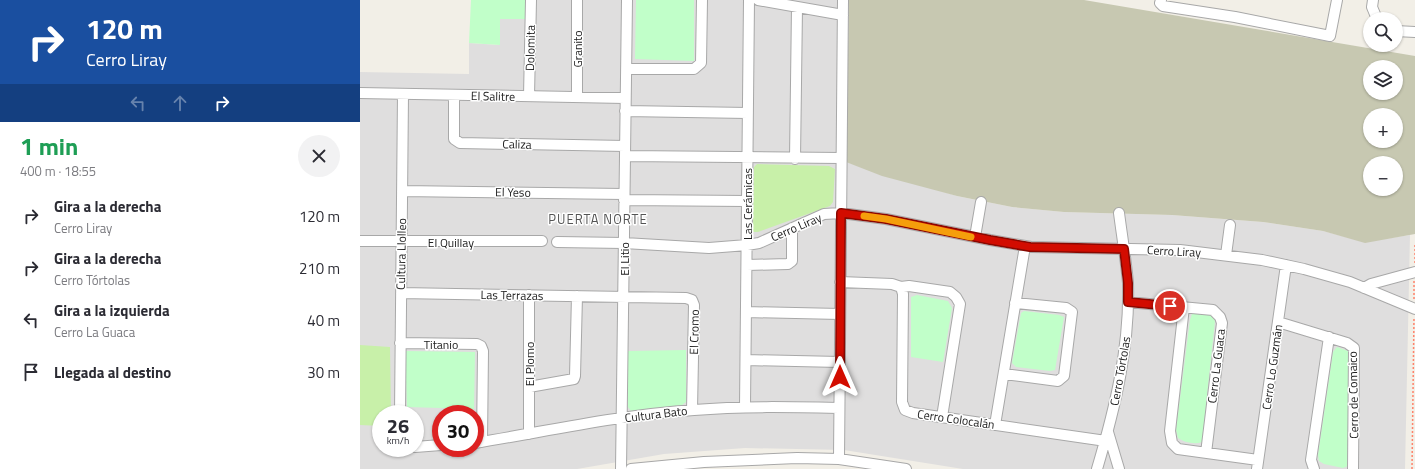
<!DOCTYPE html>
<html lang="es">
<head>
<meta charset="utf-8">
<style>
	:root { --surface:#fff; --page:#f2f2f3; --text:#2b2b33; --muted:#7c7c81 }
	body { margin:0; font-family:"Titillium Web",sans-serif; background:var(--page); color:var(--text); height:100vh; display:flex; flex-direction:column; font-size:15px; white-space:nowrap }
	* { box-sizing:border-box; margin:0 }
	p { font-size:13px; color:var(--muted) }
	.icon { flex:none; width:22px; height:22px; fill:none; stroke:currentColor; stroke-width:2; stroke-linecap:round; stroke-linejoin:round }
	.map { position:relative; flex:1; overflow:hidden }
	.sheet { display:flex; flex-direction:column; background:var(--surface); width:360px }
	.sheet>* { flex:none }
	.guide { background:#1a4fa0; color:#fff; overflow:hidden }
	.tools { position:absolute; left:1003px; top:12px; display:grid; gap:8px }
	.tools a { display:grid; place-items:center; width:40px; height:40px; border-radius:50%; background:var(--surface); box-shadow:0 1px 3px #0004; font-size:20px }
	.speed { position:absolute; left:12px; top:405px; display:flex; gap:8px; font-size:20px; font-weight:700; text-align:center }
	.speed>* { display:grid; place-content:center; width:52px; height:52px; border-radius:50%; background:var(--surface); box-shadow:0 1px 3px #0004; line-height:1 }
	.speed small { font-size:10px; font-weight:400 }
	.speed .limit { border:6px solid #d22; background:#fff; color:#111 }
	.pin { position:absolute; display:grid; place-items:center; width:34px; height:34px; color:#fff; margin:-17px; border:2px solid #fff; border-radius:50%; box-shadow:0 1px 4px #0007 }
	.me { position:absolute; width:44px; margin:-22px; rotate:0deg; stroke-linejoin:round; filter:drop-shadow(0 0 3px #0008) }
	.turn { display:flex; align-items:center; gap:14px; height:84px; padding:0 20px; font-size:18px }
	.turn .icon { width:52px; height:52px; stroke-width:2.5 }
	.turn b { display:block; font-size:28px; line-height:34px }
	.lanes { display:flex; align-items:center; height:38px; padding:0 20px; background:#0003; justify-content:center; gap:20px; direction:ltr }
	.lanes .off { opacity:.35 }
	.round { display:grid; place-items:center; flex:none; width:42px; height:42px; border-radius:21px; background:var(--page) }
	.headline { display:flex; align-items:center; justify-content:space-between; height:68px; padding:0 20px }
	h1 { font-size:24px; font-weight:700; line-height:30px; color:#1e9e55 }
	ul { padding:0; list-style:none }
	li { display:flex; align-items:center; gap:12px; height:52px; padding:0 20px }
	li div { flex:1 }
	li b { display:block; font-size:15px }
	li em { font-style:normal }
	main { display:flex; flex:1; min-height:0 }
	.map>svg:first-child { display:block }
</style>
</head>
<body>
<main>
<section class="sheet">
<div class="guide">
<div class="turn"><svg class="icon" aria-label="right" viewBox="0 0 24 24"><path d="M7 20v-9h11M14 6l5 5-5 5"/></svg><div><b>120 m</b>Cerro Liray</div></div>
<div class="lanes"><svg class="icon off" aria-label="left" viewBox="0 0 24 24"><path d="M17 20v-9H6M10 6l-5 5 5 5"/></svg><svg class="icon off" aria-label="ahead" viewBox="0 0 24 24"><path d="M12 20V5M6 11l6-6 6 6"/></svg><svg class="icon" aria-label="right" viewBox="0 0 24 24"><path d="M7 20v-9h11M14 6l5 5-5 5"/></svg></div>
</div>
<div class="headline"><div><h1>1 min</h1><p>400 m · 18:55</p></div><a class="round"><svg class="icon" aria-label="close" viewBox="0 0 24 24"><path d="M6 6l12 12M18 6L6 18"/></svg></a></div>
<ul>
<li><svg class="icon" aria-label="right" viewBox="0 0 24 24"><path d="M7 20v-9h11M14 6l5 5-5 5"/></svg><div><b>Gira a la derecha</b><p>Cerro Liray</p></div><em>120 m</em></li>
<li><svg class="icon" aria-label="right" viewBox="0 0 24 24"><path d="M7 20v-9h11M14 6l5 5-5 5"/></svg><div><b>Gira a la derecha</b><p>Cerro Tórtolas</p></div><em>210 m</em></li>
<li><svg class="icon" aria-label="left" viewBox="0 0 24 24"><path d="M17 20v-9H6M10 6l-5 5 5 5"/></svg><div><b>Gira a la izquierda</b><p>Cerro La Guaca</p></div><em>40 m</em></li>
<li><svg class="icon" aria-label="arrive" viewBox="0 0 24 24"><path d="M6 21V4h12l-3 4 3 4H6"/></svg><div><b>Llegada al destino</b></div><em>30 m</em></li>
</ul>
</section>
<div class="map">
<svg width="1055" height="469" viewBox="0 0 1055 469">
	<rect width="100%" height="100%" fill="#f2efe7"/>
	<!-- residential -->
	<path fill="#dfdede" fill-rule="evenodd" d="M165 0H489L486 162 597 196 652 207 704 212 812 215 903 222 963 231 1005 242 1050 235 1045 469H603L484 450 385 448 304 454 217 469H0V72L109 74V43L139 45 140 19H165ZM21 414H55V448H21ZM81 414H115V448H81Z"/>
	<!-- construction -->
	<path fill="#c7c8b1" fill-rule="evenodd" d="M489 0H724L1055 56V234L1005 243 963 231 903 222 812 215 704 212 652 207 597 196 522 176 486 162ZM1010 67H1036V93H1010ZM1010 115H1036V141H1010ZM1010 163H1036V189H1010Z"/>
	<!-- grass -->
	<path fill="#c8f0a9" d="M397 164 469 166 475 169 473 202 470 206 398 232H393L394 167Z
		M0 345 30 347 31 414H21V426L0 425Z"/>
	<!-- park -->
	<path fill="#c1ffc9" d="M111 0H165V19H140V45L109 43Z
		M276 0H334V61L275 59Z
		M557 295 588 301 592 308 583 362 551 357V297Z
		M664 311 699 315 704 317 695 370 690 371 656 367 652 363 661 313Z
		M832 314H850L855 321 842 442C834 445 824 442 818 438L816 430 830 320Z
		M977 347 988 351 989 357 988 466 983 468 964 464 959 461 958 455 973 352Z
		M326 350V402L322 405 271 411 268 407V351Z
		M45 351 115 352 114 409 47 407Z"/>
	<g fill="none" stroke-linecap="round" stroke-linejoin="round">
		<!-- minor casing -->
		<g stroke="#a8a8a8" stroke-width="12">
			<path id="minor" d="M217 0V97
				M398 0 483 15
				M801 0 800 3 803 6 875 17 970 36 977 0
				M1013 0 1012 7 1017 19
				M1036 31 1055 32
				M266 69H334L341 63 342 0
				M0 93 265 98
				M94 95V139L100 143 265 146
				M169 96 171 0
				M265 111 388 113
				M265 156 481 158
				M435 159 437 7
				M42 191 264 194
				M264 200 387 201
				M615 237 621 202
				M0 241H182
				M197 242 264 243 349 248 387 245 399 243 464 214 481 213 526 219 630 240 671 247 820 250 902 260 944 269 990 282 1055 309
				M866 255 870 225
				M387 265 428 264 432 261V228
				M480 282 532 284 541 287 549 286 590 292 596 297 600 304 582 417
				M541 287 543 294 542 402 545 410 553 413 746 441
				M1004 288 1011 284 1055 272
				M41 293 326 298 332 300 334 305 332 410
				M768 302 853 310 860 317 862 323 846 453
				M824 307 810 431 812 443 818 449 898 460
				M386 312 480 314
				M918 322 987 343 994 348 993 469
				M40 343 117 344 121 346 123 351 122 442
				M386 360 480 362
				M644 374 698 381 704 376 712 312 706 308 655 303
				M169 387 214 379 215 376 217 296
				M385 407 389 0
				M40 414 43 94
				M635 425 665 246
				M748 432 759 469
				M169 434V295
				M115 443C188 431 260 415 334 410 382 406 431 407 479 408
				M55 447 81 445
				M479 459 483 0
				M261 469 267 0
				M271 469 344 462 437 458 479 459 546 469
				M737 469C755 408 770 347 768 283 766 260 762 236 759 213
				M897 469 926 265
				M954 469 951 460 969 337"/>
		</g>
		<!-- path -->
		<path stroke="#ff826b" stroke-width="1.5" stroke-dasharray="2 2" stroke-linecap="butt" d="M1055 263V243
			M1054 299V281
			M1052 469 1054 317"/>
		<!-- minor -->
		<use href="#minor" stroke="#fff" stroke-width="10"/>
	</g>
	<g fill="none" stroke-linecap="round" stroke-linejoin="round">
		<!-- route casing -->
		<g stroke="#880800" stroke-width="10">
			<path id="route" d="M480 377 481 213 526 219 630 240 670 247 764 249 768 283V302L810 306"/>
		</g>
		<!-- route -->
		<use href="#route" stroke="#d20c00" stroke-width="7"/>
		<!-- slow -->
		<path stroke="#f59e0b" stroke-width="7" d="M504 216 526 219 611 237"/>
	</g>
	<g text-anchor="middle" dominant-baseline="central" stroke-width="3" stroke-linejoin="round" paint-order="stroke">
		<!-- street labels -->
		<g font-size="12" fill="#212121" stroke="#fff">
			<text transform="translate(170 48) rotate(-89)">Dolomita</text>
			<text transform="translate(217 49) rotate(-90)">Granito</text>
			<text transform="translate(133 96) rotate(1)">El Salitre</text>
			<text transform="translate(157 144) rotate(1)">Caliza</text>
			<text transform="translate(153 192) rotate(1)">El Yeso</text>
			<text transform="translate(387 204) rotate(-90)">Las Cerámicas</text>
			<text transform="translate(436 227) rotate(-23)">Cerro Liray</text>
			<text x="91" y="242">El Quillay</text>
			<text transform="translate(814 251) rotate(3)">Cerro Liray</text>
			<text transform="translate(41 254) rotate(-89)">Cultura Llolleo</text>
			<text transform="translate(264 259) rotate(-90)">El Litio</text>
			<text transform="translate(152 295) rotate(1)">Las Terrazas</text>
			<text transform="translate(334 332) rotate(-89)">El Cromo</text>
			<text x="81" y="344">Titanio</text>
			<text transform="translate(169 364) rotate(-90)">El Plomo</text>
			<text transform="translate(856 366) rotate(-83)">Cerro La Guaca</text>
			<text transform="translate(912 367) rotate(-82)">Cerro Lo Guzmán</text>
			<text transform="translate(760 371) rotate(-80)">Cerro Tórtolas</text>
			<text transform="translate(993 395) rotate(-91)">Cerro de Comaico</text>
			<text transform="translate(296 414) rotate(-7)">Cultura Bato</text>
			<text transform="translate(596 419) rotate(8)">Cerro Colocalán</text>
		</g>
		<!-- neighbourhood labels -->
		<g font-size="13" letter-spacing="1" fill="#545454" stroke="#fff">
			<text x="238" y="219">PUERTA NORTE</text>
		</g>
	</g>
</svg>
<div class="tools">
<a><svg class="icon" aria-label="search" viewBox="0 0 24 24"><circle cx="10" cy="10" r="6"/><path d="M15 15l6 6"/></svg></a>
<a><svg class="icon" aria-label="layers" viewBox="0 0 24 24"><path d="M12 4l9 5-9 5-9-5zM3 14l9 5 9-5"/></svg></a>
<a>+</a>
<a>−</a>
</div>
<div class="speed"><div>26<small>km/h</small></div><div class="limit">30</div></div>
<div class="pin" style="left:810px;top:306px;background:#d93025"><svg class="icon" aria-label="arrive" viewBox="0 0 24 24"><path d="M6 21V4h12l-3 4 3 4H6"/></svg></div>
<svg class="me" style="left:480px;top:377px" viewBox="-20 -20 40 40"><path d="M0-17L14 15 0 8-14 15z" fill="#d20c00" stroke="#fff" stroke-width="4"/></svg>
</div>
</main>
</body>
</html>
